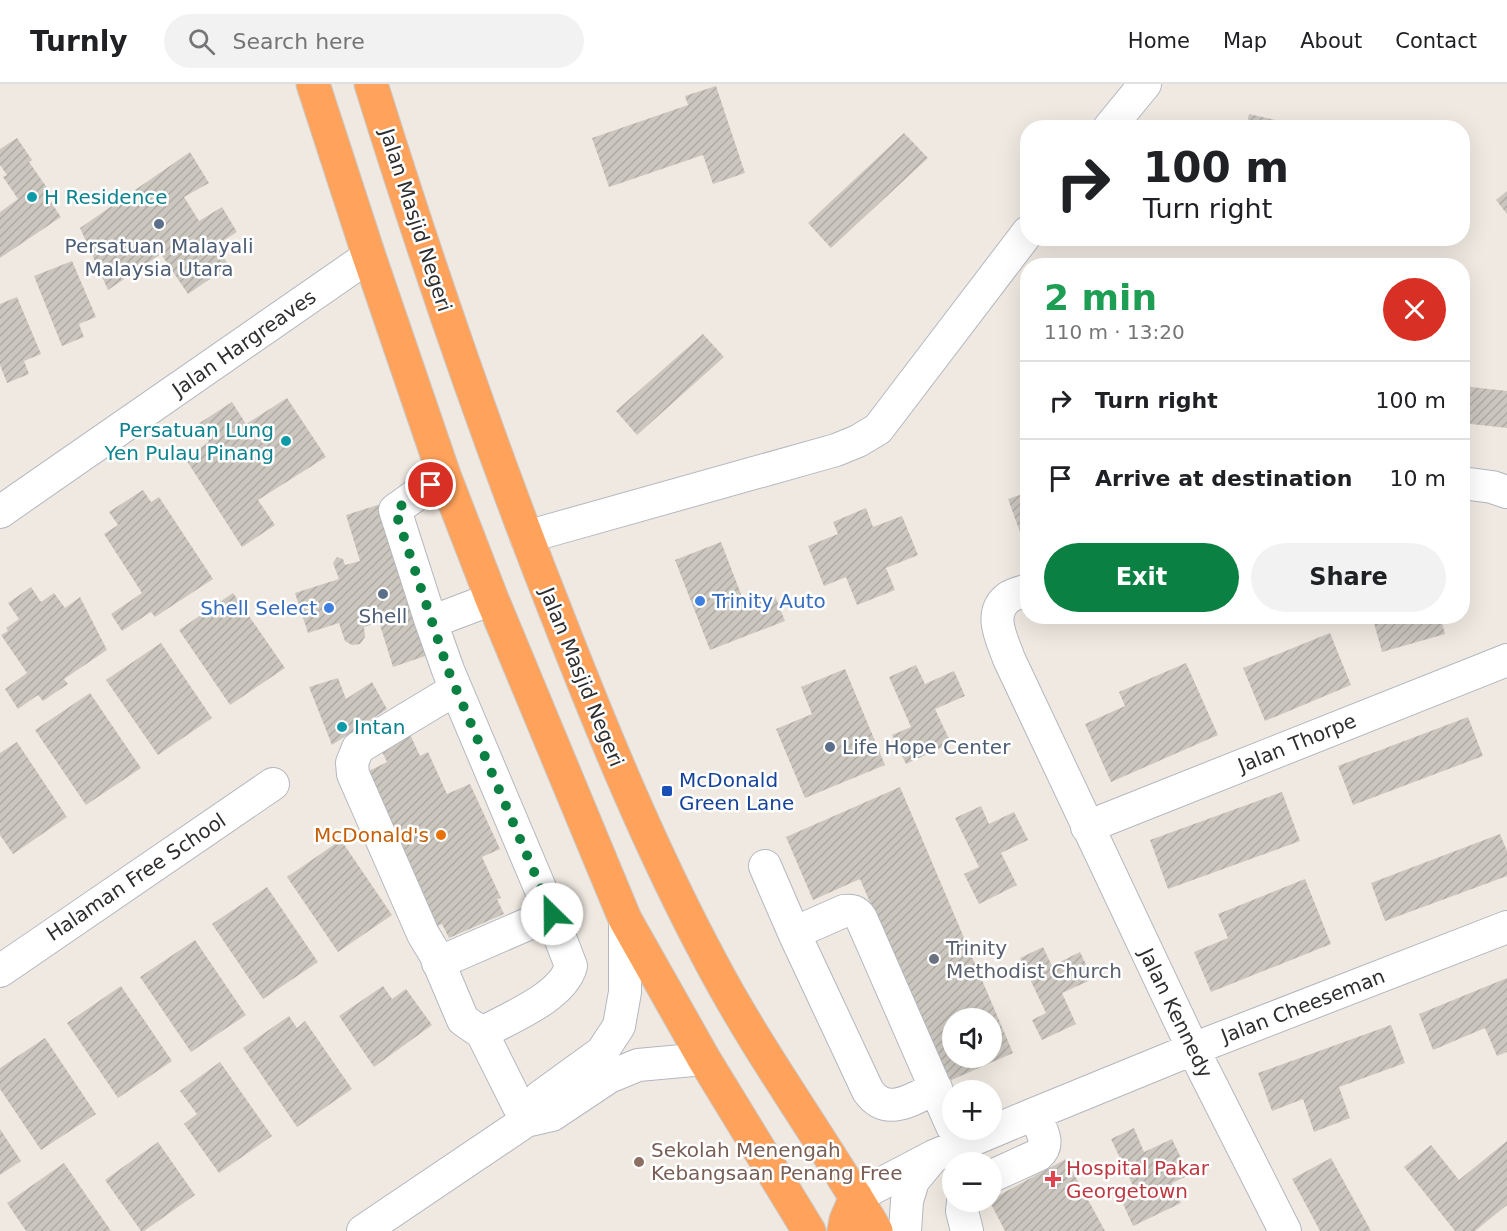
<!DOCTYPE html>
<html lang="en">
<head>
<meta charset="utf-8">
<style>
	:root { --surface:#fff; --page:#f2f2f2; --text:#202124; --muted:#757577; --line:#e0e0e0; --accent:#0b8043 }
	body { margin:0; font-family:"DejaVu Sans",sans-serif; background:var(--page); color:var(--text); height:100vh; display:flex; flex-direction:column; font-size:22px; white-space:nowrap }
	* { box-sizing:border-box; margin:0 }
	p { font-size:20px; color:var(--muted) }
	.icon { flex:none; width:33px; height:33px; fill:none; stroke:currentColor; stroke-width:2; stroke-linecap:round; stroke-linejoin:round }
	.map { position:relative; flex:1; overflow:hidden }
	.details { position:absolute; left:1020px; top:174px; width:450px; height:366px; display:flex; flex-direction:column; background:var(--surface); border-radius:24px; box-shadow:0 6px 24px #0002 }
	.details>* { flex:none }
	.hud { position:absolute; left:1020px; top:36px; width:450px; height:126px; border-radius:24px; box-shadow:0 6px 24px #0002; background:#fff; color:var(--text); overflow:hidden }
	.tools { position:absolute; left:942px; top:924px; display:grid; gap:12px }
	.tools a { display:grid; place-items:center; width:60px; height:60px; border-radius:50%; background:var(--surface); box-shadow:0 6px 24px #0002; font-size:30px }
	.pin { position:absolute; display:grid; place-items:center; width:51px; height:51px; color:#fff; margin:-26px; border:3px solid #fff; border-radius:50%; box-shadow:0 2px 6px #0007 }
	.me { position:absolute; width:66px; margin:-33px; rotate:337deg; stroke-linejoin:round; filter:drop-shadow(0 0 4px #0008) }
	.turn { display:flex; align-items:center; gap:21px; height:126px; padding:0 24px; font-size:27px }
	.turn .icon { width:78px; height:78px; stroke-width:2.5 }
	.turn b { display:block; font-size:42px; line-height:51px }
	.round { display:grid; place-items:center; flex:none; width:63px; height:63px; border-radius:32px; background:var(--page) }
	.summary { display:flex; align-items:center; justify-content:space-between; height:102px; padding:0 24px }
	h1 { font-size:36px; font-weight:600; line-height:45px; color:#1e9e55 }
	.cta { display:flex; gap:12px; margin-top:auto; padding:12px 24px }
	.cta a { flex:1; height:69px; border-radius:36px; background:var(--accent); color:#fff; font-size:24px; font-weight:600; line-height:69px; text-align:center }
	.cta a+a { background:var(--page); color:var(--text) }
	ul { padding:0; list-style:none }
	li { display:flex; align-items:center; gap:18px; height:78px; padding:0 24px; border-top:2px solid var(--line) }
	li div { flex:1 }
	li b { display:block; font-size:22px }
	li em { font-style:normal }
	header { display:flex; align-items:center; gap:36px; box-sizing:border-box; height:84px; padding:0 30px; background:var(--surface); border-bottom:2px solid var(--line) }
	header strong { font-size:28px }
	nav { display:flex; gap:33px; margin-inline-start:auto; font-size:21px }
	.search { width:420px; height:54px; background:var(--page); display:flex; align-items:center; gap:15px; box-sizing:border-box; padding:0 21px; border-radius:33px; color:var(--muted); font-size:22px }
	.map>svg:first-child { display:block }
</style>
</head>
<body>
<header>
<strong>Turnly</strong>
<div class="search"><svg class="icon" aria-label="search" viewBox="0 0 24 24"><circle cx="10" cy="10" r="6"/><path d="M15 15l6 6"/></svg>Search here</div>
<nav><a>Home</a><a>Map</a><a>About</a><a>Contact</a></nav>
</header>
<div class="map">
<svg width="1507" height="1147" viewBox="0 0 1507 1147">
	<defs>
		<pattern id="building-hatch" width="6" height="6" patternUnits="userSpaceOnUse" patternTransform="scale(1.5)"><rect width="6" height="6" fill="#cbc7bf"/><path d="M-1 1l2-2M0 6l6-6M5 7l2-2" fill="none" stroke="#afaba4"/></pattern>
	</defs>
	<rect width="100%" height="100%" fill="#efe9e1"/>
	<!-- building -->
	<path fill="url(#building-hatch)" fill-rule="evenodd" d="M716 2 745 89 713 100 703 71 609 103 592 54 688 21 685 12Z
		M1249 30 1306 43V44H1246Z
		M904 49 928 74 831 164 808 139Z
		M17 54 32 76 29 78 50 108 46 111 61 133 0 174V128L18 115 3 93 7 91 0 81V65Z
		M190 68 209 99 184 113 199 137 222 123 237 148 216 161 229 182 188 210 161 170 108 206 80 144Z
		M1507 107V130L1496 116Z
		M72 177 96 233 79 240 84 253 62 262 34 192Z
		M17 213 41 270 24 277 29 290 7 299 0 281V220Z
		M703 250 724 273 637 351 616 327Z
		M1462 302 1507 307V344L1462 339Z
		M287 314 326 373 258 416 275 441 242 463 185 374 209 358 198 340 232 318 246 340Z
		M143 406 151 418 159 413 213 495 155 533 151 528 122 547 111 530 142 509 104 450 118 441 109 428Z
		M1028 408V458L1024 459 1008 415Z
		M384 419 431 570 393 583 379 538 364 543 365 553 360 560 352 561 345 557 339 539 308 549 295 509 339 495 333 479 337 473 343 475 345 481 360 477 346 431Z
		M866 424 873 443 902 432 918 471 886 484 895 506 857 521 846 493 824 502 808 462 838 450 833 438Z
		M721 458 746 523 775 512 785 537 710 566 675 476Z
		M31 503 41 518 54 509 65 524 80 513 107 566 64 595 68 600 43 617 38 611 18 625 5 605 27 589 1 551 8 547 6 544 19 535 8 519Z
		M233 509 285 584 230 621 179 546Z
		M1372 532H1440L1445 550 1382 568Z
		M1330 549 1351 601 1265 637 1243 584Z
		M161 559 212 634 158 671 106 596Z
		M1186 579 1218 651 1111 698 1085 640 1125 622 1119 608Z
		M916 581 925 600 954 587 965 612 935 625 951 659 906 680 892 651 911 643 889 593Z
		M845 585 885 681 805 714 776 645 812 630 801 603Z
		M338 594 346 615 372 598 387 625 332 661 309 603Z
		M90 609 141 684 86 721 35 646Z
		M1468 633 1483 672 1353 721 1338 682Z
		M407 644 420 672 428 668 447 710 470 700 500 765 482 773 501 814 497 815 504 830 449 854 442 840 433 844 383 736 390 733 369 687 387 678 377 658Z
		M17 658 67 733 13 770 0 751V669Z
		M900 703 1013 969 947 998 860 795 813 816 786 753ZM952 934H992V974H952Z
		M1282 708 1300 757 1168 805 1150 756Z
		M981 722 989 740 1014 728 1028 756 1001 769 1017 801 979 820 964 790 979 783 955 734Z
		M1500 750 1507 767V792L1385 837 1371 799Z
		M341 756 392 831 338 868 287 793Z
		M1305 795 1331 860 1211 908 1194 868 1228 854 1218 830Z
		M267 803 318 878 263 915 212 840Z
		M195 856 246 931 191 968 140 893Z
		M1043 863 1052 882 1080 868 1093 895 1062 909 1076 940 1042 956 1032 936 1046 929 1020 874Z
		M1507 894V968L1497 972 1485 944 1433 966 1419 930Z
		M121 902 172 977 118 1014 67 939Z
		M383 902 392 915 406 905 432 941 374 983 339 932Z
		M289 932 297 944 305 937 352 1005 297 1043 243 964Z
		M1391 941 1405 979 1339 1003 1350 1034 1314 1048 1303 1015 1272 1027 1258 989Z
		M45 954 96 1030 41 1066 0 1005V984Z
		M220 978 272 1052 219 1089 184 1040 197 1030 180 1007Z
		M1134 1044 1144 1068 1172 1055 1189 1091 1172 1099 1181 1119 1133 1142 1120 1113 1135 1106 1111 1055Z
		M0 1045 21 1077 0 1091Z
		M1507 1057V1121L1475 1147H1455L1404 1083 1431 1061 1459 1096Z
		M158 1058 195 1111 144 1147H141L105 1096Z
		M1331 1074 1371 1147H1320L1292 1095Z
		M1066 1075 1105 1147H1005L990 1118H992V1115Z
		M64 1079 111 1147H26L7 1119Z"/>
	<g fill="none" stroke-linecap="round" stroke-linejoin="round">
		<!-- minor casing -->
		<g stroke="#b4b7c1" stroke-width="34">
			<path id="minor" d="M1109 44 1145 0
				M1462 399 1492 403 1507 408
				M0 428 369 172
				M526 453 836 366 858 357 878 345 1028 148
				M1028 506C1022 508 1014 510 1009 513 987 529 1002 555 1009 575L1193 965 1285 1147
				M431 538 395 426 444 391
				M456 605 358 664 352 679 353 690 423 850 435 870 463 936 482 949 526 1037
				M1087 743 1507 576
				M765 782 794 849 844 827C852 826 856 827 861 834L952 1042
				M794 849 868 1007C887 1034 912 1015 936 1004
				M438 879 551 830
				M0 887 273 700
				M482 949C509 934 563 913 571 882L551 830 448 586 431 538 492 515
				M526 1037 540 1013 602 968 619 942 625 908V835
				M992 1092 1038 1071C1052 1059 1040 1044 1034 1030
				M856 1113 934 1072 1034 1030 1193 965 1507 843
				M963 1118 962 1127 967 1147
				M363 1147 526 1037 552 1031 609 993 638 981 704 975
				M905 1147 907 1117 913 1097 931 1075"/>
		</g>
		<!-- highway casing -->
		<g stroke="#c9c9c9" stroke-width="35">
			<path id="highway" d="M313 0 369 172 444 391 492 515 625 835 704 975 809 1147
				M371 0C427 179 488 357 557 531 603 649 651 766 711 878 760 971 823 1056 876 1147
				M844 1147 846 1136 856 1113"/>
		</g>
		<!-- minor -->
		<use href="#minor" stroke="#fff" stroke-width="32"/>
		<!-- highway -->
		<use href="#highway" stroke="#ffa35c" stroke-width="33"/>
	</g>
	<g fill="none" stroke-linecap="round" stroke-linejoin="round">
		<!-- route -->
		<path stroke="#0b8043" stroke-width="10" stroke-dasharray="0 18" d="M431 401 395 426 448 586 552 830"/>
	</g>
	<!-- markers -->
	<g fill="#0f9aa8" stroke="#fff" stroke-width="2">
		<circle cx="32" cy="113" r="6"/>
		<circle cx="286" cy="357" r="6"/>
		<circle cx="342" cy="643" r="6"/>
	</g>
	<g fill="#5c6f8a" stroke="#fff" stroke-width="2">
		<circle cx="159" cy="140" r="6"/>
		<circle cx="383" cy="510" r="6"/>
		<circle cx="830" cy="663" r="6"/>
	</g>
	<g fill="#3f7fe0" stroke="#fff" stroke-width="2">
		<circle cx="700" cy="517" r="6"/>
		<circle cx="329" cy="524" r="6"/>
	</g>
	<rect fill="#1a4fb4" stroke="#fff" stroke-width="2" x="661" y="701" width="12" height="12" rx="3"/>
	<circle fill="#e8710a" stroke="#fff" stroke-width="2" cx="441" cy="751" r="6"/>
	<circle fill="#6b7280" stroke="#fff" stroke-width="2" cx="934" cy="875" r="6"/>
	<circle fill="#8d6e63" stroke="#fff" stroke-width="2" cx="639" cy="1078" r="6"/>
	<path fill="#e0444e" stroke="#fff" stroke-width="2" d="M1050 1086h6v6h6v6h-6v6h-6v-6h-6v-6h6z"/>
	<g text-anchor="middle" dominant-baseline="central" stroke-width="5" stroke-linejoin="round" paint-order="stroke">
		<!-- culture labels -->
		<g font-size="20" fill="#0d838f" stroke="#fff" text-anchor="start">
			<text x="44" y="113">H Residence</text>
			<text x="274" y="346" text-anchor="end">Persatuan Lung<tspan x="274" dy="23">Yen Pulau Pinang</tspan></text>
			<text x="354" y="643">Intan</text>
		</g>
		<!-- street labels -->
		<g font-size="20" fill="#2e2e2e" stroke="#fff">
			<text transform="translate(416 136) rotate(72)">Jalan Masjid Negeri</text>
			<text transform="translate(244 259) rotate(-35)">Jalan Hargreaves</text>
			<text transform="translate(582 593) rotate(68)">Jalan Masjid Negeri</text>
			<text transform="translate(1297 659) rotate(-22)">Jalan Thorpe</text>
			<text transform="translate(136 793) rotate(-34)">Halaman Free School</text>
			<text transform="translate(1303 922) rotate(-21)">Jalan Cheeseman</text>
			<text transform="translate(1176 929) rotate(64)">Jalan Kennedy</text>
		</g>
		<!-- service labels -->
		<g font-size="20" fill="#4e5e75" stroke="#fff">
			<text x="159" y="162">Persatuan Malayali<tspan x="159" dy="23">Malaysia Utara</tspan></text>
			<text x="383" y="532">Shell</text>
			<text x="842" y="663" text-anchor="start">Life Hope Center</text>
		</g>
		<!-- shop labels -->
		<g font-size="20" fill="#366cbe" stroke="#fff" text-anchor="start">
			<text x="712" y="517">Trinity Auto</text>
			<text x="317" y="524" text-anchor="end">Shell Select</text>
		</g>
		<!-- transit labels -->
		<g font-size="20" fill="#164399" stroke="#fff" text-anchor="start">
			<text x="679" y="696">McDonald<tspan x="679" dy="23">Green Lane</tspan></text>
		</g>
		<!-- food labels -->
		<g font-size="20" fill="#c56008" stroke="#fff" text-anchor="end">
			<text x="429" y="751">McDonald's</text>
		</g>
		<!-- worship labels -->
		<g font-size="20" fill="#5b616d" stroke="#fff" text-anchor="start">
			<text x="946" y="864">Trinity<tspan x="946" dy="23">Methodist Church</tspan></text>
		</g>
		<!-- education labels -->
		<g font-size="20" fill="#785e54" stroke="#fff" text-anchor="start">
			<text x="651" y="1066">Sekolah Menengah<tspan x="651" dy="23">Kebangsaan Penang Free</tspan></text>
		</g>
		<!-- health labels -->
		<g font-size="20" fill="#be3a42" stroke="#fff" text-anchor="start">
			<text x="1066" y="1084">Hospital Pakar<tspan x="1066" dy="23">Georgetown</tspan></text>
		</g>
	</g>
</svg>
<div class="tools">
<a><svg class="icon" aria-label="sound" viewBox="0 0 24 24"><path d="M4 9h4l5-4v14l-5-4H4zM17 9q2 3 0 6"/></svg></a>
<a>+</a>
<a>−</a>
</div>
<div class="pin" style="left:431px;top:401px;background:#d93025"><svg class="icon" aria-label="arrive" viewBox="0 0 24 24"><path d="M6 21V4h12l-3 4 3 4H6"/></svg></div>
<svg class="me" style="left:552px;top:830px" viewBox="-20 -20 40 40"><circle r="19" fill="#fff"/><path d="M0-13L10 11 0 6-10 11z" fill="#0b8043"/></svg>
<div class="hud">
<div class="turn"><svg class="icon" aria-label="right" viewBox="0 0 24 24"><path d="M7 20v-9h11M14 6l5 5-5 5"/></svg><div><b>100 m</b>Turn right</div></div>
</div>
<section class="details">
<div class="summary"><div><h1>2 min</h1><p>110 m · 13:20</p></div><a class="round" style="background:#d93025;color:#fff"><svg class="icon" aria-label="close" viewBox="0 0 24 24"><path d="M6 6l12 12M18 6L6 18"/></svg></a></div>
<ul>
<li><svg class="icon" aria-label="right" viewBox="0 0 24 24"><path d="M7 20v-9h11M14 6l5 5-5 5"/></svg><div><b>Turn right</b></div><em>100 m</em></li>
<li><svg class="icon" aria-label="arrive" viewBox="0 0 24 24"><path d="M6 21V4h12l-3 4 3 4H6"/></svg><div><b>Arrive at destination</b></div><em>10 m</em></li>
</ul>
<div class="cta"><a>Exit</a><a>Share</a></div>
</section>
</div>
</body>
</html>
